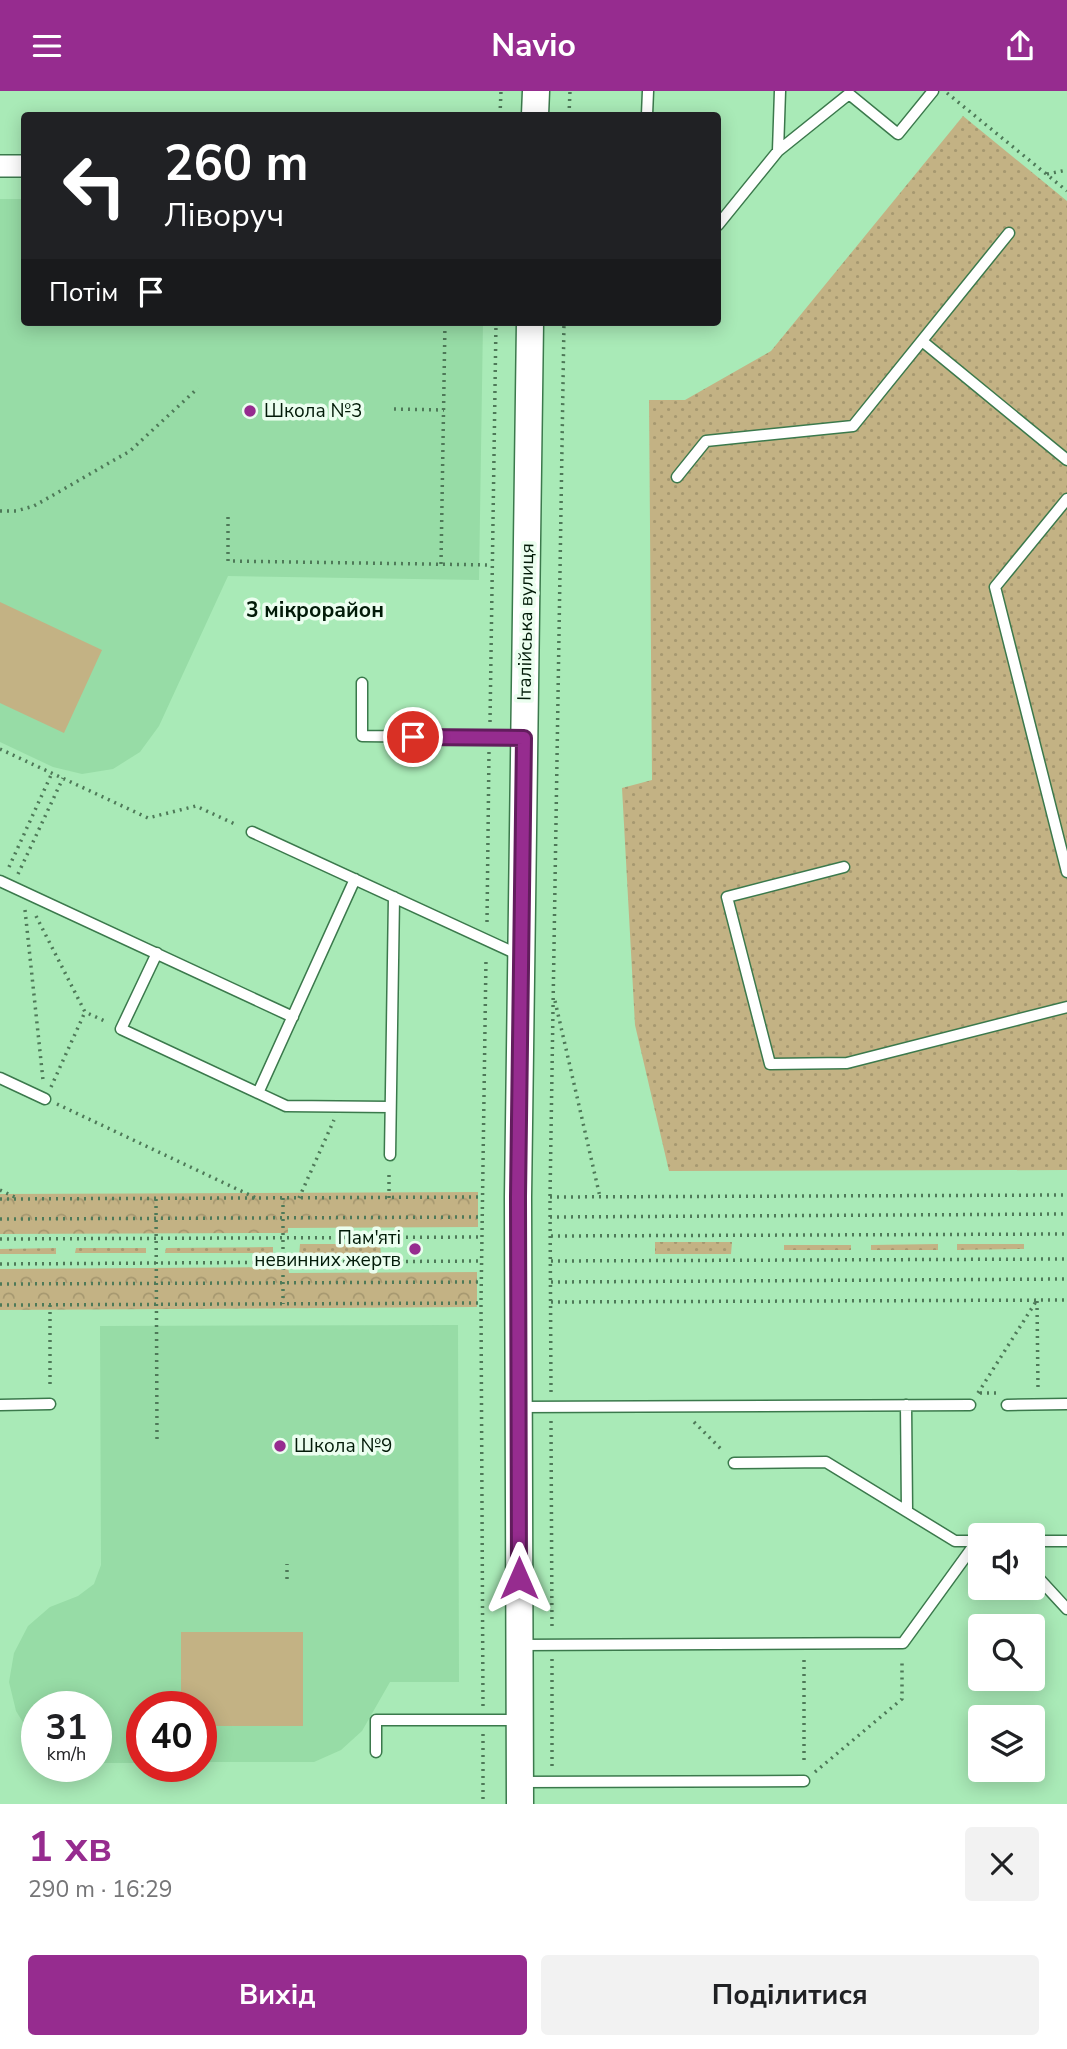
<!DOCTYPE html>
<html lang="uk">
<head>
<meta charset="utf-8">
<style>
	:root { --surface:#fff; --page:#f2f2f2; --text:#202124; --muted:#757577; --accent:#962c8f }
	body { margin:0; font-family:"Nunito Sans",sans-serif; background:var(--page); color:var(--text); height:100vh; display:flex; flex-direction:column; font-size:26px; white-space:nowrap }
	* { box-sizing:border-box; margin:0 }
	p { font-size:23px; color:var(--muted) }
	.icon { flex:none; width:38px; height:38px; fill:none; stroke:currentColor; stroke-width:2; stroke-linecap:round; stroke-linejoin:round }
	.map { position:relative; height:1713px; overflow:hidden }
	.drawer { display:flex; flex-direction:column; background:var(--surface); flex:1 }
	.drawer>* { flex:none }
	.banner { position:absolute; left:21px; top:21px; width:700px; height:214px; border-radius:7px; box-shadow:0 4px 18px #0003; background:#202124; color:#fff; overflow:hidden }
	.tools { position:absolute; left:968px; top:1432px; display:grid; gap:14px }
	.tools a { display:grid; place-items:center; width:77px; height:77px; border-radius:7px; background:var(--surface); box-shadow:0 4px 18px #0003; font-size:35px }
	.speed { position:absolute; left:21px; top:1600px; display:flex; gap:14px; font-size:35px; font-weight:700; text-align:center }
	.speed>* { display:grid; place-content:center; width:91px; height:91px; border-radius:50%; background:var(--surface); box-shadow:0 4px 18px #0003; line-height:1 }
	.speed small { font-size:18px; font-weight:400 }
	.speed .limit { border:10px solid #d22; background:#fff; color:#111 }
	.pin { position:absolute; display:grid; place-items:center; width:60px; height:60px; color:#fff; margin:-30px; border:4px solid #fff; border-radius:50%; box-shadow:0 2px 7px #0007 }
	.me { position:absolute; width:77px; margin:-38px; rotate:0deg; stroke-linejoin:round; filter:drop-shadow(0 0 5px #0008) }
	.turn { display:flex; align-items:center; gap:24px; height:147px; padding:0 28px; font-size:32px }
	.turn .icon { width:91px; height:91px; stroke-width:2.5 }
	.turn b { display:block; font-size:49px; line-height:60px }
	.then { display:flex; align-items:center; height:66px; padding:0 28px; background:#0003; gap:14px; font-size:26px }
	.round { display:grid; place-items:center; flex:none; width:74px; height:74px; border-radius:7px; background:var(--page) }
	.headline { display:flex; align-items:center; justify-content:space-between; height:119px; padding:0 28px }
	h1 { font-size:42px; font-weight:700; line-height:52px; color:var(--accent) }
	.action { display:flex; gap:14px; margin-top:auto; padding:14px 28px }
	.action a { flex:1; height:80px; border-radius:7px; background:var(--accent); color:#fff; font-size:28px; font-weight:700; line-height:80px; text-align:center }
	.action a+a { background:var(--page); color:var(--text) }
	header { display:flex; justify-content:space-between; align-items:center; height:91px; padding:0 28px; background:var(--accent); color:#fff; font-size:32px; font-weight:700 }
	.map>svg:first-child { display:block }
</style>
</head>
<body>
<header><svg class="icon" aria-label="menu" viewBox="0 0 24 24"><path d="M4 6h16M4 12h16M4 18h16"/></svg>Navio<svg class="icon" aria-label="share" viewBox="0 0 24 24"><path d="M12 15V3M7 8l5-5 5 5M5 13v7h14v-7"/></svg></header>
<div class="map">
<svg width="1067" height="1713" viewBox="0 0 1067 1713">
	<defs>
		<pattern id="grass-dots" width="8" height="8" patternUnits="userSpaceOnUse" patternTransform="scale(1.75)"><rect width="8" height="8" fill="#c3b284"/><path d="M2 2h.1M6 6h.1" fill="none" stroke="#a69870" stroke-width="1.8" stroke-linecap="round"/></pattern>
		<pattern id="park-crowns" width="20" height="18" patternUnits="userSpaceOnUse" patternTransform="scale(1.75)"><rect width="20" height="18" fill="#c3b284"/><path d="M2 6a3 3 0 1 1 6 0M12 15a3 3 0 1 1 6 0" fill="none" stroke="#a69870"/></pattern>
	</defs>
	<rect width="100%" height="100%" fill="#a9eab7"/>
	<!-- built -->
	<path fill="#97dca6" d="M0 108H24V231H483L479 489 228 485 159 635 140 661 113 678 82 683 53 676 0 651Z
		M458 1234 459 1591H390L362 1640 341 1659 314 1671H201V1615H142V1672H96V1615H37V1649L32 1646 16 1620 9 1591 14 1562 28 1535 50 1516 78 1505 94 1493 101 1474 100 1235Z"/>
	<!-- grass -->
	<path fill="url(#grass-dots)" d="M963 25 1067 110V1079L669 1080 635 934 622 697 652 689 649 309H685L771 260Z
		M655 1151H732L731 1163H655Z
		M300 1153H380L381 1164 299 1165Z
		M938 1153V1159H871V1154Z
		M957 1153H1024V1158L957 1159Z
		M784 1154H851V1159H784Z
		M273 1156V1162H165L166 1157Z
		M56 1157V1163H0V1158Z
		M76 1157H146V1162H75Z"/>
	<!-- park -->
	<path fill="url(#park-crowns)" d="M478 1101V1136L288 1137V1142L0 1143V1103Z
		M288 1176 289 1182 477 1181V1216L0 1219V1178Z"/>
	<!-- pitch -->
	<path fill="#c3b284" d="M0 511 102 559 64 642 0 612Z
		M181 1541H303V1635H201V1615H181Z"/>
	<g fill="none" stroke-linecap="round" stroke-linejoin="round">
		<!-- service casing -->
		<g stroke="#3b794c" stroke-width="13">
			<path id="service" d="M647 24 648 0
				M778 60 780 0
				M718 134 778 60 849 3 898 43 933 0
				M922 250 1067 369
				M677 386 706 350 853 335 1009 142
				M1067 408 995 496 1067 781
				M362 592V645L524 647
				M252 741 519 864
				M844 776 727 806 770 973 847 972 1067 916
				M0 790 293 926
				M157 862 121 938 286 1015 390 1016
				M0 987 45 1008
				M258 1002 355 788
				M390 1064 394 806
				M0 1314 50 1313
				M906 1314 907 1420
				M1007 1314 1067 1313
				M519 1316 970 1314
				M734 1372 826 1371 955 1450H980
				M1032 1450H1067
				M1032 1480 1067 1518
				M519 1554 903 1552 977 1450
				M376 1661V1629H519
				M520 1691 804 1690"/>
		</g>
		<!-- minor casing -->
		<g stroke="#3b794c" stroke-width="24">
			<path id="minor" d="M0 75H24"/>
		</g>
		<!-- tertiary casing -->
		<g stroke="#3b794c" stroke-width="29">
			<path id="tertiary" d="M535 24 536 0
				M520 1713 518 1106 530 231"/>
		</g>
		<!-- path -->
		<path stroke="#4e7958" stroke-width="3.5" stroke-dasharray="2 5" stroke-linecap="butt" d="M947 2 1067 100
			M500 24 501 0
			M569 24 570 0
			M1047 83 1067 79
			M394 318 444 319
			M0 420H16L34 415 130 360 198 297
			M228 426V470L492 474
			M441 473 445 231
			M490 631 496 231
			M0 658 148 727 196 715 237 734
			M9 776 52 682
			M18 783 63 687
			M25 819 43 989
			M36 825 85 921 107 931
			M487 831 489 660
			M555 910 600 1106
			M51 996 85 921
			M57 1013 256 1107
			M0 1099 17 1107
			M550 1106 1067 1104
			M283 1107V1213
			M299 1107 334 1029
			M389 1107V1080
			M0 1108 483 1106
			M156 1108 157 1348
			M550 1126 1067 1123
			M0 1128 483 1126
			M551 1145 1067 1143
			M0 1148 482 1146
			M551 1170 1067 1168
			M0 1173 482 1170
			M551 1191 1067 1188
			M0 1193 481 1191
			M1037 1210 1038 1297
			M551 1211 1067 1209
			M0 1214 481 1212
			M50 1214V1297
			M551 1301 550 1106 564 231
			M978 1302 1037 1209
			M980 1302H997
			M551 1330 552 1539
			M694 1331 723 1360
			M287 1488V1473
			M552 1568V1676
			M804 1569V1673
			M483 1615 481 1212 486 867
			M483 1643V1713
			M815 1681 902 1608V1569"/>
		<!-- service -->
		<use href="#service" stroke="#fff" stroke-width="10"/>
		<!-- minor -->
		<use href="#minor" stroke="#fff" stroke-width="21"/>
		<!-- tertiary -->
		<use href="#tertiary" stroke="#fff" stroke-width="26"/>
	</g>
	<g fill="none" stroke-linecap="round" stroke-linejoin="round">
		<!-- route casing -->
		<g stroke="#621d5d" stroke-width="18">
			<path id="route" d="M413 646 524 647 518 1106 519 1487"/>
		</g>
		<!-- route -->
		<use href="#route" stroke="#962c8f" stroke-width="12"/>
	</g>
	<!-- markers -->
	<g fill="#962c8f" stroke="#ebfeef" stroke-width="2.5">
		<circle cx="250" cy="320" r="7"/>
		<circle cx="415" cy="1158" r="7"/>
		<circle cx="280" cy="1355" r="7"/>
	</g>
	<g text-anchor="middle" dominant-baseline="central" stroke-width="7" stroke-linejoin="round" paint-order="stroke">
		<!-- poi labels -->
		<g font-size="19" fill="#021a08" stroke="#ebfeef" text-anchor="start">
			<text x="264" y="320">Школа №3</text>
			<text x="401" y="1147" text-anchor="end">Пам'яті<tspan x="401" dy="22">невинних жертв</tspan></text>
			<text x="294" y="1355">Школа №9</text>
		</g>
		<!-- street labels -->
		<g font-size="19" fill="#021a08" stroke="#ebfeef">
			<text transform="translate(526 531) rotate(-89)">Італійська вулиця</text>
		</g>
		<!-- neighbourhood labels -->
		<g font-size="21" font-weight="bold" fill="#021a08" stroke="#ebfeef">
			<text x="315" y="519">3 мікрорайон</text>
		</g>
	</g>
</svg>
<div class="tools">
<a><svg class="icon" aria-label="sound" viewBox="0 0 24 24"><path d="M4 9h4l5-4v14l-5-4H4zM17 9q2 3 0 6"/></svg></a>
<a><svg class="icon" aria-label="search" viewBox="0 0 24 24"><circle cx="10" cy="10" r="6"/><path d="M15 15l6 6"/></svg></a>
<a><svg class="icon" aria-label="layers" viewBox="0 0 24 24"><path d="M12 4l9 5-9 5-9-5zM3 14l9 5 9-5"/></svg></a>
</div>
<div class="speed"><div>31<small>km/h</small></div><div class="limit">40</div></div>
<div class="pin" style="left:413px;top:646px;background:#d93025"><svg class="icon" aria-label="arrive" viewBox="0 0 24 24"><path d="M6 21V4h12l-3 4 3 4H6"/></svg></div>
<svg class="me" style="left:519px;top:1487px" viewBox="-20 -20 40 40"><path d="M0-17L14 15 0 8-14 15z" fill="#962c8f" stroke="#fff" stroke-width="4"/></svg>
<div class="banner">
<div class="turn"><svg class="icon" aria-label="left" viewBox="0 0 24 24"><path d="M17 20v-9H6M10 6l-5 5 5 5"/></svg><div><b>260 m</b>Ліворуч</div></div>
<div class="then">Потім<svg class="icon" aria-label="arrive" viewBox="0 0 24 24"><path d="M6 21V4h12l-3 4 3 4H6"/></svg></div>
</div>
</div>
<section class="drawer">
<div class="headline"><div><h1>1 хв</h1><p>290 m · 16:29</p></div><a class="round"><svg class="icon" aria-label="close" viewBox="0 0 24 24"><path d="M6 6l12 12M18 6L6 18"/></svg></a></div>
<div class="action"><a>Вихід</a><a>Поділитися</a></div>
</section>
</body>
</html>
